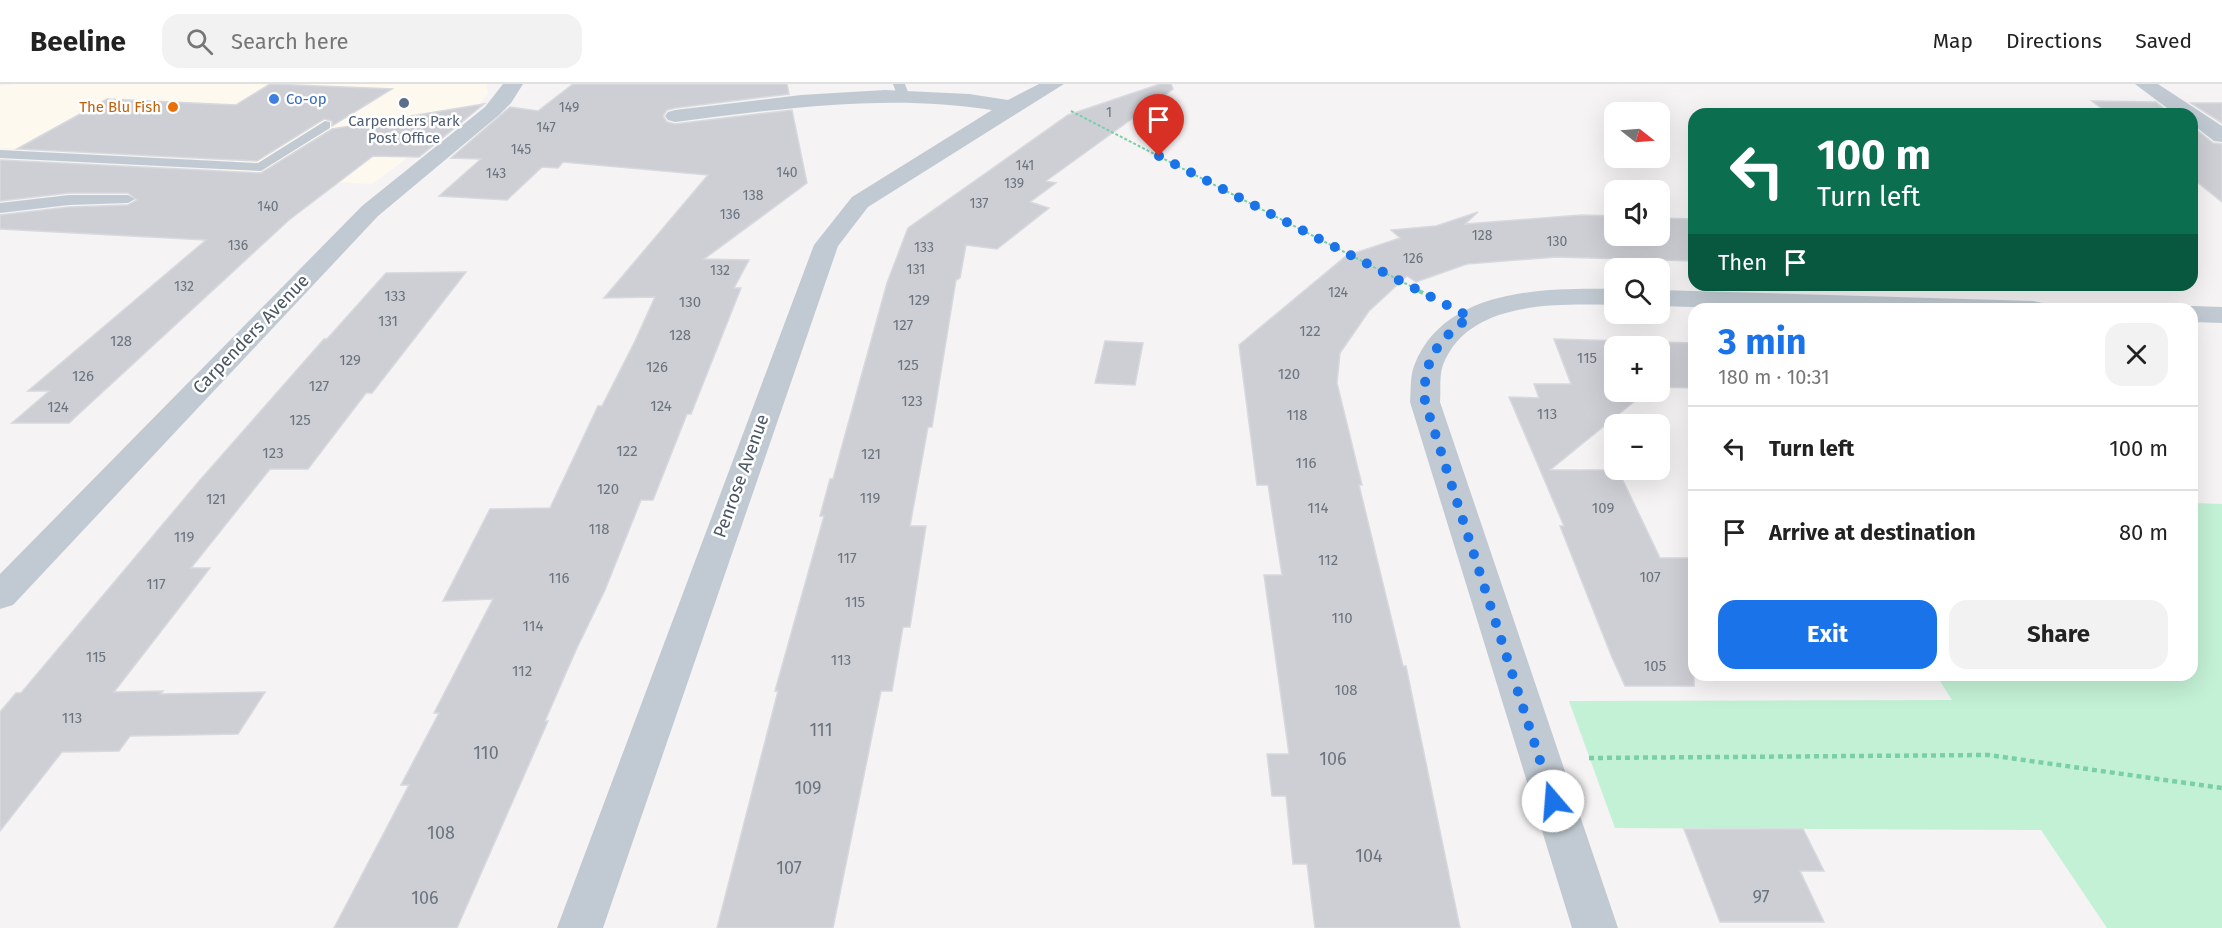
<!DOCTYPE html>
<html lang="en">
<head>
<meta charset="utf-8">
<style>
	:root { --surface:#fff; --page:#f2f2f2; --text:#222; --muted:#767676; --line:#e0e0e0; --accent:#1a73e8 }
	body { margin:0; font-family:"Fira Sans",sans-serif; background:var(--page); color:var(--text); height:100vh; display:flex; flex-direction:column; font-size:22px; white-space:nowrap }
	* { box-sizing:border-box; margin:0 }
	p { font-size:20px; color:var(--muted) }
	.icon { flex:none; width:33px; height:33px; fill:none; stroke:currentColor; stroke-width:2; stroke-linecap:round; stroke-linejoin:round }
	.map { position:relative; flex:1; overflow:hidden }
	.drawer { position:absolute; left:1688px; top:219px; width:510px; height:378px; display:flex; flex-direction:column; background:var(--surface); border-radius:18px; box-shadow:0 6px 24px #0002 }
	.drawer>* { flex:none }
	.banner { position:absolute; left:1688px; top:24px; width:510px; height:183px; border-radius:18px; box-shadow:0 6px 24px #0002; background:#0b6e4f; color:#fff; overflow:hidden }
	.needle { width:39px; rotate:107deg }
	.controls { position:absolute; left:1604px; top:18px; display:grid; gap:12px }
	.controls a { display:grid; place-items:center; width:66px; height:66px; border-radius:12px; background:var(--surface); box-shadow:0 6px 24px #0002; font-size:30px }
	.pin { position:absolute; display:grid; place-items:center; width:51px; height:51px; color:#fff; margin:-62px -26px; border-radius:50% 50% 50% 0; rotate:-45deg; box-shadow:0 0 6px #0007 }
	.pin .icon { rotate:45deg }
	.me { position:absolute; width:66px; margin:-33px; rotate:342deg; stroke-linejoin:round; filter:drop-shadow(0 0 4px #0008) }
	.turn { display:flex; align-items:center; gap:21px; height:126px; padding:0 30px; font-size:27px }
	.turn .icon { width:78px; height:78px; stroke-width:2.5 }
	.turn b { display:block; font-size:42px; line-height:51px }
	.then { display:flex; align-items:center; height:57px; padding:0 30px; background:#0003; gap:12px; font-size:22px }
	.round { display:grid; place-items:center; flex:none; width:63px; height:63px; border-radius:18px; background:var(--page) }
	.overview { display:flex; align-items:center; justify-content:space-between; height:102px; padding:0 30px }
	h1 { font-size:36px; font-weight:700; line-height:45px; color:var(--accent) }
	.primary-button { display:flex; gap:12px; margin-top:auto; padding:12px 30px }
	.primary-button a { flex:1; height:69px; border-radius:18px; background:var(--accent); color:#fff; font-size:24px; font-weight:700; line-height:69px; text-align:center }
	.primary-button a+a { background:var(--page); color:var(--text) }
	ul { padding:0; list-style:none }
	li { display:flex; align-items:center; gap:18px; height:84px; padding:0 30px; border-top:2px solid var(--line) }
	li div { flex:1 }
	li b { display:block; font-size:22px }
	li em { font-style:normal }
	header { display:flex; align-items:center; gap:36px; box-sizing:border-box; height:84px; padding:0 30px; background:var(--surface); border-bottom:2px solid var(--line) }
	header strong { font-size:28px }
	nav { display:flex; gap:33px; margin-inline-start:auto; font-size:21px }
	.search { width:420px; height:54px; background:var(--page); display:flex; align-items:center; gap:15px; box-sizing:border-box; padding:0 21px; border-radius:18px; color:var(--muted); font-size:22px }
	.map>svg:first-child { display:block }
</style>
</head>
<body>
<header>
<strong>Beeline</strong>
<div class="search"><svg class="icon" aria-label="search" viewBox="0 0 24 24"><circle cx="10" cy="10" r="6"/><path d="M15 15l6 6"/></svg>Search here</div>
<nav><a>Map</a><a>Directions</a><a>Saved</a></nav>
</header>
<div class="map">
<svg width="2222" height="844" viewBox="0 0 2222 844">
	<rect width="100%" height="100%" fill="#f5f3f3"/>
	<!-- commercial -->
	<path fill="#fdf9ef" d="M15 0H487L488 10 477 23 372 100 213 92 238 75 0 64V2Z"/>
	<!-- green -->
	<path fill="#c3f1d5" d="M2192 419 2222 420V844H2107L2041 746 1615 744 1569 617 1952 616 1936 591H2192Z"/>
	<!-- building -->
	<path fill="#cdcfd5" stroke="#d7d9de" stroke-width="1.5" d="M270 0 392 5 332 42V37L324 35 257 77 17 65 107 15 236 21Z
		M573 0H787L789 10 675 24 667 26 663 32 667 38 675 40 792 26 807 99 704 175 749 176 734 204H741L691 330H687L653 416H641L605 506 576 566 545 637H548L457 844H334L409 701H401L439 629H434L493 515 443 517 490 425 550 424 598 322H602L635 257 655 213 604 214 708 91 563 78 558 84 542 83 507 116 439 112 481 75 451 74 510 23 538 27Z
		M1160 0H1171L1173 5 1046 97 1056 99 1030 118 1049 124 997 165 966 161 960 194 956 196 932 343H928L910 442H926L910 543H903L892 607H881L833 844H717L778 607H775L824 432H820L830 395H833L845 351 887 199 908 144 1068 31Z
		M2092 17 2156 18 2171 30H2109Z
		M2191 19H2222V39Z
		M484 20 419 73 373 72 289 136 69 339H12L49 307H28L206 156 0 145V131L69 123 128 121 137 116 128 109H69L0 117V76L261 89 332 45Z
		M2192 42 2213 59 2222 60V118L2192 94Z
		M1478 128 1465 140 1581 131 1614 132V152H1659V134L1694 135V177L1556 173 1467 180 1416 198 1407 192 1369 227 1340 269 1337 299 1362 401H1359L1403 582H1406L1460 844H1315L1307 780H1293L1286 712H1272L1267 670H1289L1264 491H1282L1268 401H1257L1239 261 1346 172 1400 154 1391 146 1436 142Z
		M466 188 372 309H366L308 385H270L191 484H210L114 608 163 607 160 610 265 608 238 650 130 652 119 667 62 668 0 747V628L16 609H21L200 396 324 255H327L386 189Z
		M1554 255 1694 259V304L1659 303V262H1614V308H1646L1550 386H1618L1660 474H1694V602H1625L1611 571 1560 442H1564L1509 313 1539 314 1534 300H1571Z
		M1105 257 1143 259 1135 301 1095 299Z
		M1684 745H1803L1824 787H1800L1824 838H1720Z"/>
	<g fill="none" stroke-linecap="round" stroke-linejoin="round">
		<!-- path-far2 -->
		<path stroke="#7ad0a6" stroke-width="2" stroke-dasharray="3 2" stroke-linecap="butt" d="M1071 27 1422 208"/>
		<!-- path-far1 -->
		<path stroke="#7ad0a6" stroke-width="4" stroke-dasharray="4.5 3" stroke-linecap="butt" d="M1419 207 1435 215"/>
		<!-- path -->
		<path stroke="#7ad0a6" stroke-width="4.5" stroke-dasharray="5 4" stroke-linecap="butt" d="M1589 674 1988 671 2222 704"/>
		<!-- service -->
		<path fill="#c1cad2" fill-rule="evenodd" d="M893 0H905L909 11 908 14H898Z
			M325 37 330 38V44L261 87 0 74V66L258 79Z
			M69 111H128L135 115 128 119 69 121 0 129V119Z"/>
		<!-- minor -->
		<path fill="#c1cad2" fill-rule="evenodd" d="M503 0H523L511 19 499 31 378 132 13 521 0 525V490L362 122 485 23Z
			M1039 0H1064L868 123 838 162 603 844H557L814 161 852 113 992 26C886 9 780 25 675 38L668 36 665 32 668 28 675 26 801 11 885 6 969 10 1008 16Z
			M2135 0H2158L2222 42V58L2214 57 2192 40V30H2175Z
			M1614 205V221C1557 220 1468 216 1443 281 1439 292 1441 307 1440 318L1618 844H1572L1410 318C1411 307 1410 292 1414 282 1444 204 1544 204 1614 205Z
			M1659 206 2033 217 2043 219 2046 225H1761L1659 222Z
			M2192 222 2222 223V239L2192 238V225H2182Z"/>
	</g>
	<g fill="none" stroke-linecap="round" stroke-linejoin="round">
		<!-- route -->
		<path stroke="#1a73e8" stroke-width="10" stroke-dasharray="0 18" d="M1159 72 1470 233C1437 256 1422 278 1425 318L1553 717"/>
	</g>
	<!-- markers -->
	<circle fill="#3f7fe0" stroke="#fff" stroke-width="2" cx="274" cy="15" r="6"/>
	<circle fill="#5c6f8a" stroke="#fff" stroke-width="2" cx="404" cy="19" r="6"/>
	<circle fill="#e8710a" stroke="#fff" stroke-width="2" cx="173" cy="23" r="6"/>
	<g text-anchor="middle" dominant-baseline="central" stroke-width="5" stroke-linejoin="round" paint-order="stroke">
		<!-- far-number labels -->
		<g font-size="14" fill="#6b747e">
			<text x="569" y="23">149</text>
			<text x="1109" y="28">1</text>
			<text x="546" y="43">147</text>
			<text x="521" y="65">145</text>
			<text x="1025" y="81">141</text>
			<text x="787" y="88">140</text>
			<text x="496" y="89">143</text>
			<text x="1014" y="99">139</text>
			<text x="753" y="111">138</text>
			<text x="979" y="119">137</text>
			<text x="268" y="122">140</text>
			<text x="730" y="130">136</text>
			<text x="1482" y="151">128</text>
			<text x="1557" y="157">130</text>
			<text x="238" y="161">136</text>
			<text x="924" y="163">133</text>
			<text x="1413" y="174">126</text>
			<text x="916" y="185">131</text>
			<text x="720" y="186">132</text>
			<text x="184" y="202">132</text>
			<text x="1338" y="208">124</text>
		</g>
		<!-- far-shop labels -->
		<g font-size="15" fill="#366cbe" stroke="#fff" text-anchor="start">
			<text x="286" y="15">Co-op</text>
		</g>
		<!-- far-food labels -->
		<g font-size="15" fill="#c56008" stroke="#fff" text-anchor="end">
			<text x="161" y="23">The Blu Fish</text>
		</g>
		<!-- far-service labels -->
		<g font-size="15" fill="#4e5e75" stroke="#fff">
			<text x="404" y="37">Carpenders Park<tspan x="404" dy="17">Post Office</tspan></text>
		</g>
		<!-- number labels -->
		<g font-size="15" fill="#6b747e">
			<text x="395" y="212">133</text>
			<text x="919" y="216">129</text>
			<text x="690" y="218">130</text>
			<text x="388" y="237">131</text>
			<text x="903" y="241">127</text>
			<text x="1310" y="247">122</text>
			<text x="680" y="251">128</text>
			<text x="121" y="257">128</text>
			<text x="1587" y="274">115</text>
			<text x="350" y="276">129</text>
			<text x="908" y="281">125</text>
			<text x="657" y="283">126</text>
			<text x="1289" y="290">120</text>
			<text x="83" y="292">126</text>
			<text x="319" y="302">127</text>
			<text x="912" y="317">123</text>
			<text x="661" y="322">124</text>
			<text x="58" y="323">124</text>
			<text x="1547" y="330">113</text>
			<text x="1297" y="331">118</text>
			<text x="300" y="336">125</text>
			<text x="627" y="367">122</text>
			<text x="273" y="369">123</text>
			<text x="871" y="370">121</text>
			<text x="1306" y="379">116</text>
			<text x="608" y="405">120</text>
			<text x="870" y="414">119</text>
			<text x="216" y="415">121</text>
			<text x="1318" y="424">114</text>
			<text x="1603" y="424">109</text>
			<text x="599" y="445">118</text>
			<text x="184" y="453">119</text>
			<text x="847" y="474">117</text>
			<text x="1328" y="476">112</text>
			<text x="1650" y="493">107</text>
			<text x="559" y="494">116</text>
			<text x="156" y="500">117</text>
			<text x="855" y="518">115</text>
			<text x="1342" y="534">110</text>
			<text x="533" y="542">114</text>
			<text x="96" y="573">115</text>
			<text x="841" y="576">113</text>
			<text x="1655" y="582">105</text>
			<text x="522" y="587">112</text>
			<text x="1346" y="606">108</text>
			<text x="72" y="634">113</text>
		</g>
		<!-- street labels -->
		<g font-size="18" fill="#4a5661" stroke="#fff">
			<text transform="translate(251 250) rotate(-46)">Carpenders Avenue</text>
			<text transform="translate(741 392) rotate(-70)">Penrose Avenue</text>
		</g>
		<!-- near-number labels -->
		<g font-size="18" fill="#6b747e">
			<text x="821" y="646">111</text>
			<text x="486" y="669">110</text>
			<text x="1333" y="675">106</text>
			<text x="808" y="704">109</text>
			<text x="441" y="749">108</text>
			<text x="1369" y="772">104</text>
			<text x="789" y="784">107</text>
			<text x="1761" y="813">97</text>
			<text x="425" y="814">106</text>
		</g>
	</g>
</svg>
<div class="controls">
<a><svg class="needle" viewBox="-14 -14 28 28"><path d="M0-13l5 13h-10z" fill="#e53935"/><path d="M0 13l5-13h-10z" fill="#767676"/></svg></a>
<a><svg class="icon" aria-label="sound" viewBox="0 0 24 24"><path d="M4 9h4l5-4v14l-5-4H4zM17 9q2 3 0 6"/></svg></a>
<a><svg class="icon" aria-label="search" viewBox="0 0 24 24"><circle cx="10" cy="10" r="6"/><path d="M15 15l6 6"/></svg></a>
<a>+</a>
<a>−</a>
</div>
<div class="pin" style="left:1159px;top:72px;background:#d93025"><svg class="icon" aria-label="arrive" viewBox="0 0 24 24"><path d="M6 21V4h12l-3 4 3 4H6"/></svg></div>
<svg class="me" style="left:1553px;top:717px" viewBox="-20 -20 40 40"><circle r="19" fill="#fff"/><path d="M0-13L10 11 0 6-10 11z" fill="#1a73e8"/></svg>
<div class="banner">
<div class="turn"><svg class="icon" aria-label="left" viewBox="0 0 24 24"><path d="M17 20v-9H6M10 6l-5 5 5 5"/></svg><div><b>100 m</b>Turn left</div></div>
<div class="then">Then<svg class="icon" aria-label="arrive" viewBox="0 0 24 24"><path d="M6 21V4h12l-3 4 3 4H6"/></svg></div>
</div>
<section class="drawer">
<div class="overview"><div><h1>3 min</h1><p>180 m · 10:31</p></div><a class="round"><svg class="icon" aria-label="close" viewBox="0 0 24 24"><path d="M6 6l12 12M18 6L6 18"/></svg></a></div>
<ul>
<li><svg class="icon" aria-label="left" viewBox="0 0 24 24"><path d="M17 20v-9H6M10 6l-5 5 5 5"/></svg><div><b>Turn left</b></div><em>100 m</em></li>
<li><svg class="icon" aria-label="arrive" viewBox="0 0 24 24"><path d="M6 21V4h12l-3 4 3 4H6"/></svg><div><b>Arrive at destination</b></div><em>80 m</em></li>
</ul>
<div class="primary-button"><a>Exit</a><a>Share</a></div>
</section>
</div>
</body>
</html>
